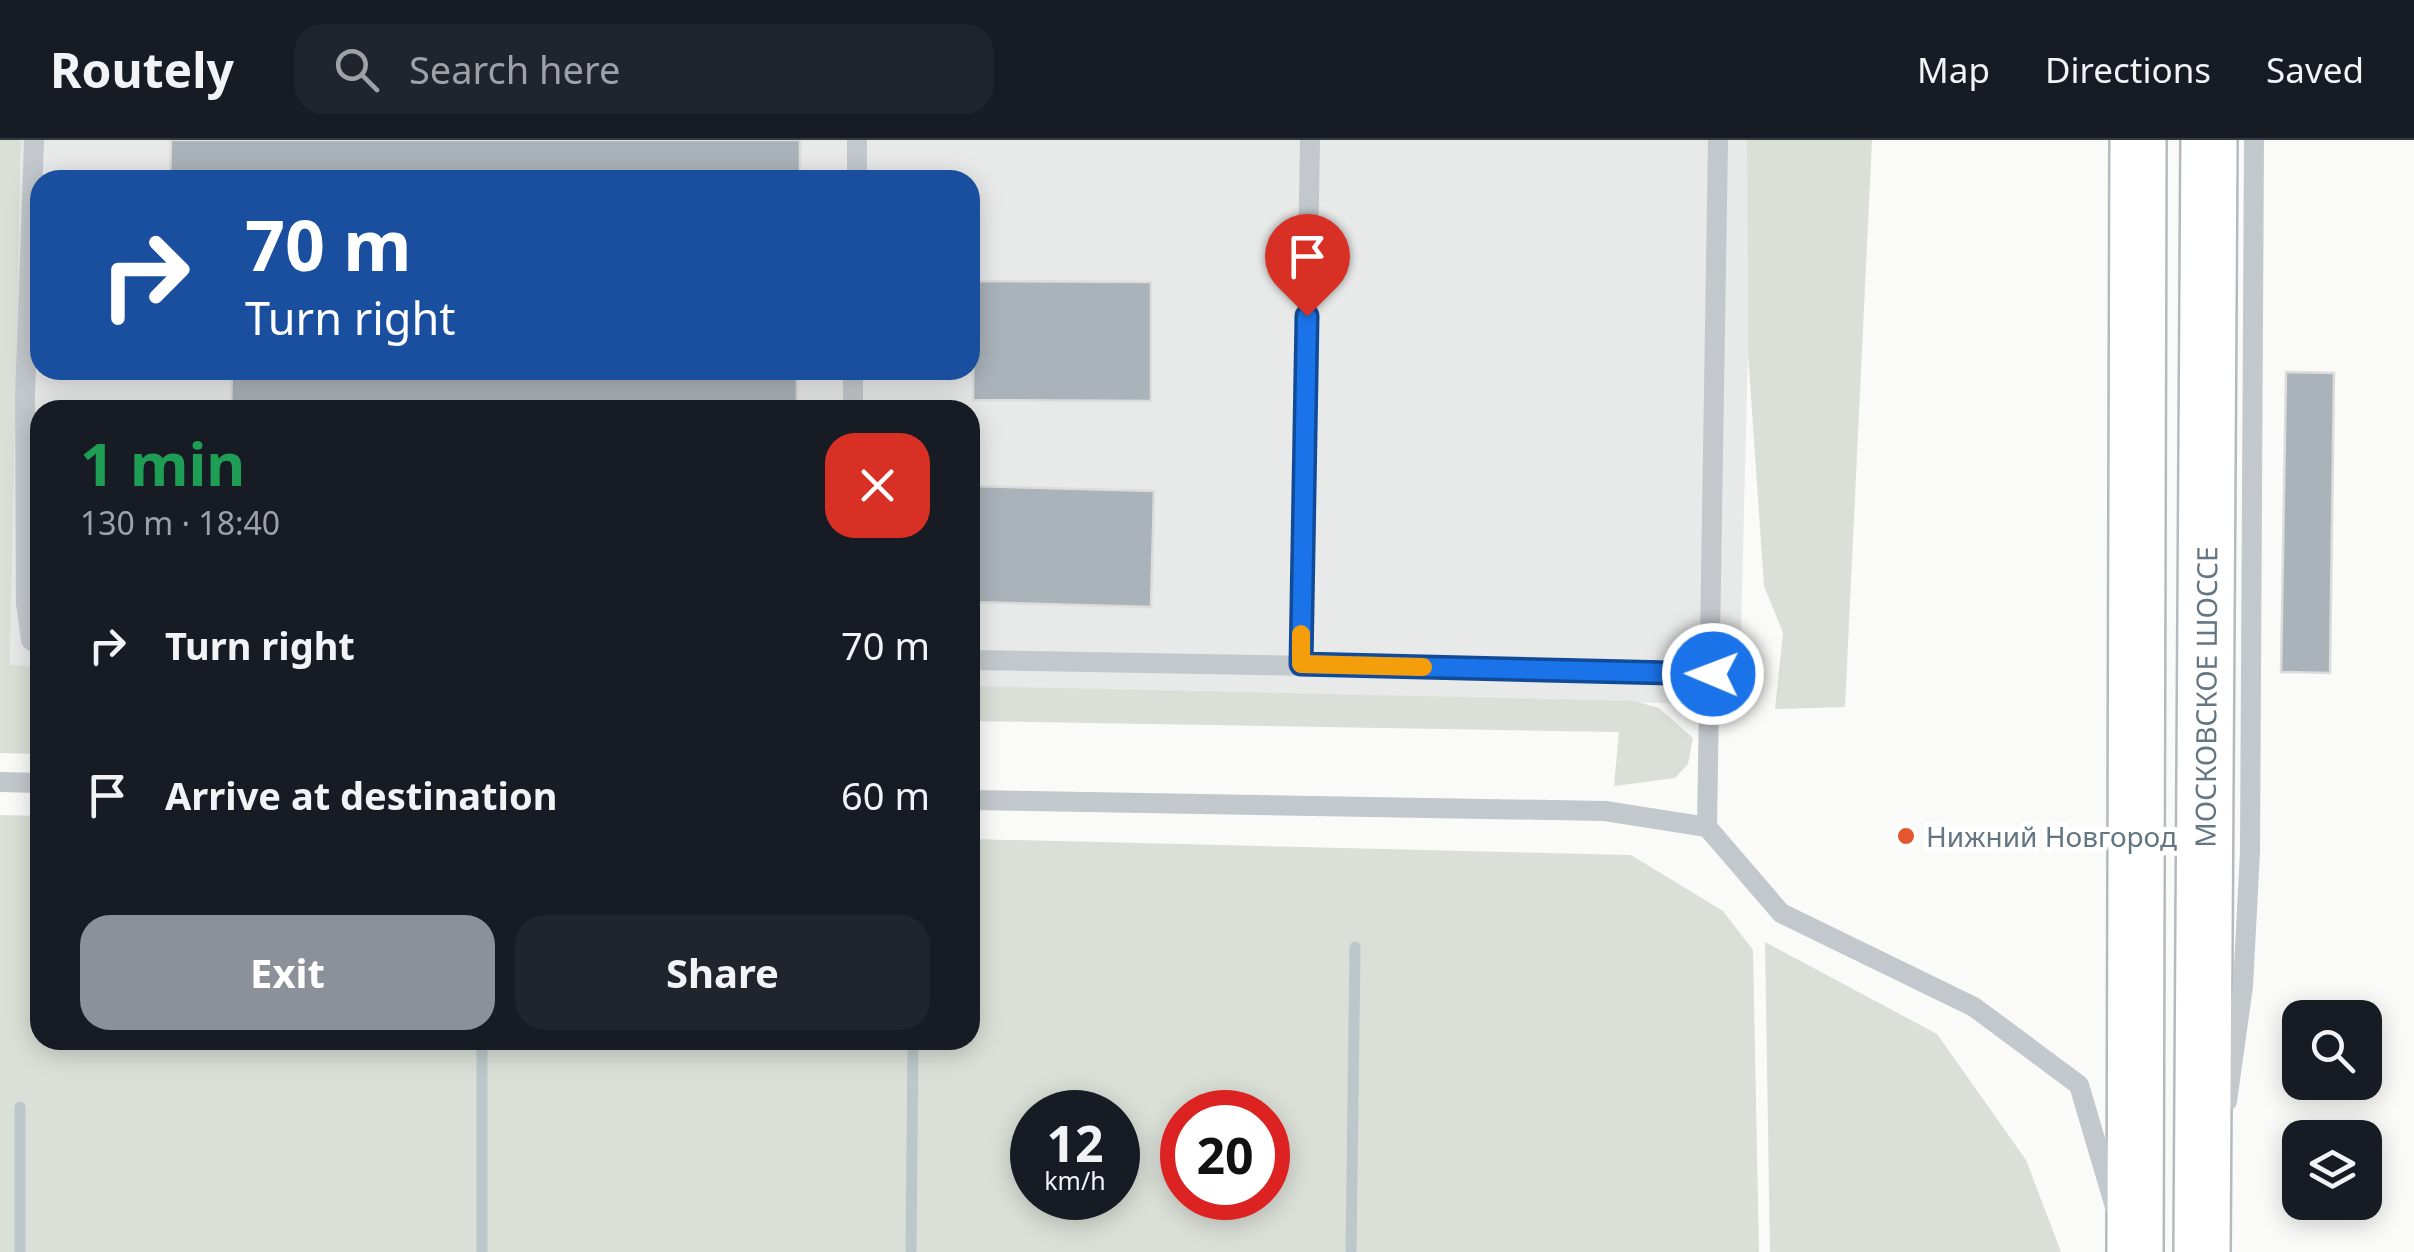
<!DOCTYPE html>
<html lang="en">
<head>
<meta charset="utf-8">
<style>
	:root { --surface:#171b24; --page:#20242c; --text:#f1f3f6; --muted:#9ea1a6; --line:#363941; --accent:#8c9099 }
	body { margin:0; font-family:"Noto Sans",sans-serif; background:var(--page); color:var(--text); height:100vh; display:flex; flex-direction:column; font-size:38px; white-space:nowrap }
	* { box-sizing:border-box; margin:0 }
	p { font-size:32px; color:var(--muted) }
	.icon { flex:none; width:55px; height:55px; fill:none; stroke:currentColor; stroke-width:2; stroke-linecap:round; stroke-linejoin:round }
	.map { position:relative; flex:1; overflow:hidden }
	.drawer { position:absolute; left:30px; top:260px; width:950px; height:650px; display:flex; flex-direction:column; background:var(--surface); border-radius:30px; box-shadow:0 5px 25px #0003 }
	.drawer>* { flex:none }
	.hud { position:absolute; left:30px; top:30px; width:950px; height:210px; border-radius:30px; box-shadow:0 5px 25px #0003; background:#1a4fa0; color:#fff; overflow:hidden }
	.controls { position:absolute; left:2282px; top:860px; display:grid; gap:20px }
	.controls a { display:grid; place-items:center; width:100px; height:100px; border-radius:20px; background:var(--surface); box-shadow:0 5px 25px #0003; font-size:50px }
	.speed { position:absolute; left:1010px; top:950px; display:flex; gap:20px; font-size:50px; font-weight:700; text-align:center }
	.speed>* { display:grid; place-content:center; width:130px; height:130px; border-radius:50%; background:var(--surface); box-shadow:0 5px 25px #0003; line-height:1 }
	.speed small { font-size:25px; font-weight:400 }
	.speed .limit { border:15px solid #d22; background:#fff; color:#111 }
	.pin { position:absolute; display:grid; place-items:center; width:85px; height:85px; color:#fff; margin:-102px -42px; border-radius:50% 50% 50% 0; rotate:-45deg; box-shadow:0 0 10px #0007 }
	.pin .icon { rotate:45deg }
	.me { position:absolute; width:110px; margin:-55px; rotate:271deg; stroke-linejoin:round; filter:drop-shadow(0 0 8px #0008) }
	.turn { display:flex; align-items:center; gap:35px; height:210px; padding:0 50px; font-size:45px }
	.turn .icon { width:130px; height:130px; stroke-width:2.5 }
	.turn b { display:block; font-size:70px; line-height:85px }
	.round { display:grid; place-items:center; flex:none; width:105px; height:105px; border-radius:30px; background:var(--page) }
	.overview { display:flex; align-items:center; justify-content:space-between; height:170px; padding:0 50px }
	h1 { font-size:60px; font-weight:700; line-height:75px; color:#1e9e55 }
	.cta { display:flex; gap:20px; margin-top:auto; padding:20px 50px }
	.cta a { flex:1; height:115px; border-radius:30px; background:var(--accent); color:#fff; font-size:40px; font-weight:700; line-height:115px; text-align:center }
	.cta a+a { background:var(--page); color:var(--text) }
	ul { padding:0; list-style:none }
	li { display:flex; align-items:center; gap:30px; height:150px; padding:0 50px }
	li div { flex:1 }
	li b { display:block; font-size:38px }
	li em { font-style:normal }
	header { display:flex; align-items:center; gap:60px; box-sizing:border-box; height:140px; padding:0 50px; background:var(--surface); border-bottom:2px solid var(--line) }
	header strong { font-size:48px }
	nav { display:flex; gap:55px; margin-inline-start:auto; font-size:35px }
	.search { width:700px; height:90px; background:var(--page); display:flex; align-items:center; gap:25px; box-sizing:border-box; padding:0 35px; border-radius:30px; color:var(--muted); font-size:38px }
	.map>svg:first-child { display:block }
</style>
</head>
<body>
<header>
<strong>Routely</strong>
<div class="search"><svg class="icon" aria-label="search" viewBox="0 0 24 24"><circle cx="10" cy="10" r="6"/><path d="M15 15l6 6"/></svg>Search here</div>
<nav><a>Map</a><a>Directions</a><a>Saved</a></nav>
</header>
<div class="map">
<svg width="2414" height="1112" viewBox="0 0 2414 1112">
	<rect width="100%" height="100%" fill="#fafaf8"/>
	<!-- built -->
	<path fill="#e8e9e9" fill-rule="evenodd" d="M21 0H1747L1748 213 1739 565 970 546V270H40V527L10 526ZM40 40H970V230H40Z"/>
	<!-- green -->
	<path fill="#dadfd7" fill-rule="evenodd" d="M0 0H21L10 525 40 527V614L0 613Z
		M1747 0H1872L1845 567 1775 569 1783 493 1764 446 1748 213Z
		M970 546 1634 561 1659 568 1693 598 1688 624 1675 638 1614 646 1619 592 970 581Z
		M0 675 40 676V900H970V699L1631 715 1723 771 1753 810 1759 1112H0ZM1118 972V1058H1032V972ZM1268 972V1058H1182V972Z
		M1765 802 1937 894 2026 1020 2061 1112H1770Z"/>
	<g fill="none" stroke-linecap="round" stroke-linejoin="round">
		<!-- stream -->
		<path stroke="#bbc7cb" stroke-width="11" d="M482 900V1112
			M20 967V1112
			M911 1112 913 900
			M1351 1112 1355 807"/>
	</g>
	<!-- building -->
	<path fill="#aab3b9" stroke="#dcdcda" stroke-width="2.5" d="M171 0H800V40H170Z
		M974 141 1151 142V261L973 260Z
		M232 230H797V270H231Z
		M2286 232 2334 233 2330 533 2281 532Z
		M970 346 1154 351 1151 467 970 462Z"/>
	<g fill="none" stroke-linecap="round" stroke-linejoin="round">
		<!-- primary casing -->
		<g stroke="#b5babe" stroke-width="60">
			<g id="primary">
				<path d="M2135 1112 2138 0"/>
				<path id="s1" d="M2202 1112 2209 0"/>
			</g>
		</g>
		<!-- service -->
		<path stroke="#c3c8cc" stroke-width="20" d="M34 0 25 256 26 463 31 500 40 506
			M1718 0 1707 687 1781 773 1974 867 2079 945 2115 1067
			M857 40V0
			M853 270V230
			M970 520 1713 533
			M1301 524 1310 0
			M0 642 40 643
			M970 660 1605 671 1707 687
			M2227 961 2243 846 2250 712 2254 0"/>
		<!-- primary -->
		<use href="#primary" stroke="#fff" stroke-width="55"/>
	</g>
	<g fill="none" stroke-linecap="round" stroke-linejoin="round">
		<!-- route casing -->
		<g stroke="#114b97" stroke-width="25">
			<path id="route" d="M1307 176 1301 524 1713 534"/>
		</g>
		<!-- route -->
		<use href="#route" stroke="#1a73e8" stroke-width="18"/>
		<!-- slow -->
		<path stroke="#f59e0b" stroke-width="18" d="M1301 494V524L1423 527"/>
	</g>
	<!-- markers -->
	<circle fill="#e4572e" stroke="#fff" stroke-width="4" cx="1906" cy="696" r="10"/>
	<g text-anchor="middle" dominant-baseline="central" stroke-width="10" stroke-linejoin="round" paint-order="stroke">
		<!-- street labels -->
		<g font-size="28" fill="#657683" stroke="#fff">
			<text stroke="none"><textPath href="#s1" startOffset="555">МОСКОВСКОЕ ШОССЕ</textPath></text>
		</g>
		<!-- poi labels -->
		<g font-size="28" fill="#657683" stroke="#fff" text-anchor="start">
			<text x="1926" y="696">Нижний Новгород</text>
		</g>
	</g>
</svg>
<div class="controls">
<a><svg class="icon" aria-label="search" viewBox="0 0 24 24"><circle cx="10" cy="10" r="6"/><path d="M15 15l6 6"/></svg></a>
<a><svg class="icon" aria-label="layers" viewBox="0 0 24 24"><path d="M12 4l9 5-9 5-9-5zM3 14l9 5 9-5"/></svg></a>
</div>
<div class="speed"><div>12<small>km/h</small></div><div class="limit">20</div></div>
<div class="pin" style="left:1307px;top:176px;background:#d93025"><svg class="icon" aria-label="arrive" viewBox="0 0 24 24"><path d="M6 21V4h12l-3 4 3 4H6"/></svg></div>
<svg class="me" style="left:1713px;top:534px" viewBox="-20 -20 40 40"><circle r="17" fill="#1a73e8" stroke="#fff" stroke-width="3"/><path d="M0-11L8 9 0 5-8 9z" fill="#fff"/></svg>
<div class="hud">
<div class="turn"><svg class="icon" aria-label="right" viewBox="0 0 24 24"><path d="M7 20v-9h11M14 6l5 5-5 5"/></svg><div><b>70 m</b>Turn right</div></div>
</div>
<section class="drawer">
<div class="overview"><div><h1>1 min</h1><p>130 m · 18:40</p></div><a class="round" style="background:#d93025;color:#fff"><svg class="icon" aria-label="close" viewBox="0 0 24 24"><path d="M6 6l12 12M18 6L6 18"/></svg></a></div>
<ul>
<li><svg class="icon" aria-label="right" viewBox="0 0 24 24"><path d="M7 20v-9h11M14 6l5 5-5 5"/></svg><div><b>Turn right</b></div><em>70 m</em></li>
<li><svg class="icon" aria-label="arrive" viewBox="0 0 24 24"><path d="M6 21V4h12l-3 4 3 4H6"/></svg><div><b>Arrive at destination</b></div><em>60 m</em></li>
</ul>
<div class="cta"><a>Exit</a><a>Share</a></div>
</section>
</div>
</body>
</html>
